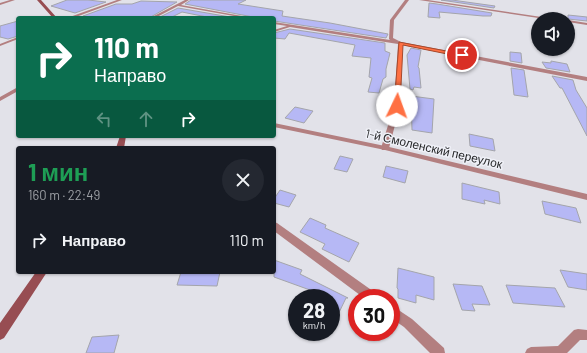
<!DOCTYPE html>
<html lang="ru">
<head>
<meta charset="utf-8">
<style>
	:root { --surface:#171b24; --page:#242831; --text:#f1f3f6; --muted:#9ea1a6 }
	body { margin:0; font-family:Barlow,sans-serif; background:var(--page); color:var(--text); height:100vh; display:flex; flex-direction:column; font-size:15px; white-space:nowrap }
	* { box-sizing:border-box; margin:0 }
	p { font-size:13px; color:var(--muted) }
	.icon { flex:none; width:22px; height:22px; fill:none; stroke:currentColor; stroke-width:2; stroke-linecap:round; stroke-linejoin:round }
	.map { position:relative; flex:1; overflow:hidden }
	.side { position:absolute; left:16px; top:146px; width:260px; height:128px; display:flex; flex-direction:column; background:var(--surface); border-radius:4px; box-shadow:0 1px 3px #0004 }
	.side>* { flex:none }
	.guide { position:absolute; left:16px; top:16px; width:260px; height:122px; border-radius:4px; box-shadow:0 1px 3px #0004; background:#0b6e4f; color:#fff; overflow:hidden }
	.buttons { position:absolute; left:531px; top:12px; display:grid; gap:8px }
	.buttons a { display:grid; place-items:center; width:44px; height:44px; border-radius:50%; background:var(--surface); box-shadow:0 1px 3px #0004; font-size:20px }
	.speed { position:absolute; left:288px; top:289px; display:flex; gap:8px; font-size:20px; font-weight:700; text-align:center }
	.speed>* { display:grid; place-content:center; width:52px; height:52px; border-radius:50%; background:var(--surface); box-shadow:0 1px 3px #0004; line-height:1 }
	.speed small { font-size:10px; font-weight:400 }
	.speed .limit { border:6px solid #d22; background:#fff; color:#111 }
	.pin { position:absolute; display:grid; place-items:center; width:34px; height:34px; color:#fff; margin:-17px; border:2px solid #fff; border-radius:50%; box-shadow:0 1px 4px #0007 }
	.me { position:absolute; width:44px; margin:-22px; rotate:3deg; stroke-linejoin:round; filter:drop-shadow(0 0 3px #0008) }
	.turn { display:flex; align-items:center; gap:14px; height:84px; padding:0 12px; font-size:18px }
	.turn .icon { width:52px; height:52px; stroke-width:2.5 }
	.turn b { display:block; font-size:28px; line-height:34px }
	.lanes { display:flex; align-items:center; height:38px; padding:0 12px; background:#0003; justify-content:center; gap:20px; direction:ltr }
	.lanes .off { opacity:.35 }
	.round { display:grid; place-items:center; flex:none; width:42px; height:42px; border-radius:21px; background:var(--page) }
	.head { display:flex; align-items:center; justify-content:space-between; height:68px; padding:0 12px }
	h1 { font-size:24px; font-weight:700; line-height:30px; color:#1e9e55 }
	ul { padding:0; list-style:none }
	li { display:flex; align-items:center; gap:12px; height:52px; padding:0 12px }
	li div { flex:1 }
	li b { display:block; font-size:15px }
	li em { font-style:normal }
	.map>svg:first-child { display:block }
</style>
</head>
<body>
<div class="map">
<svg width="587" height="353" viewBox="0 0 587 353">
	<rect width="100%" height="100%" fill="#e2e2e9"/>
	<!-- building -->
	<path fill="#b6b8f5" stroke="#a4a5ab" d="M67 0H88L106 2 75 13 51 6Z
		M191 0H246L238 4 283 11 282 16 330 23 388 34 386 38 274 21V18H254L253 17 185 4Z
		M441 0H452L495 6 494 8Z
		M141 1 177 2 149 18H87L83 16 116 4H132Z
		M429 3 437 4 492 13 491 16H483L439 12 440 18 428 17Z
		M178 8 236 18H212L182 12 170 18H158Z
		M568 15 587 17V21L568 19Z
		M18 21V36L8 39 0 37V26Z
		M290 29 385 43V51L390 53 386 69V77L383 79 379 93 368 92 372 78 369 77 371 58 352 56 355 45 289 33 285 39 274 38V33Z
		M411 48 421 50 418 67 419 68 421 88 414 87 413 90 410 89 407 55Z
		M510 52 521 53 522 63 510 61Z
		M551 61 567 64 570 72 546 68 542 62 551 63Z
		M511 68 524 70 528 97 514 95Z
		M552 76 573 80 576 90 587 108V136L562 88H560Z
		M411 96 434 99 432 133 412 130Z
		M295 107 313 111 304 123 285 118Z
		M469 134 493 139 495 151 470 146Z
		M340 156 353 159 347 172 334 169Z
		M386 166 408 171 405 183 383 177Z
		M462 183 499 192 500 204 484 200 485 204 462 199Z
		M280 190 296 195 289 207 274 203V199Z
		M542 201 576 208 581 223 545 214Z
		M310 218 326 225 325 228 359 243 349 262 322 249 325 244 300 232Z
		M274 260 302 270 300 274 348 298H346L331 329V298H306L310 290 274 277Z
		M398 268 434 277V300L416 295V303L398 298V289L397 288Z
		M560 270 587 274V290L568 287Z
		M181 272H220L217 286 177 285Z
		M453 284 482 286 490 305 472 304 475 311 462 310Z
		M506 285 555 288 565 307 513 303Z
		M119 335 114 353H86L92 337Z"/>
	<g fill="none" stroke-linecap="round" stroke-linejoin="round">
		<!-- service -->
		<path fill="#b37f80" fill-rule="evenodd" d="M18 37V39L0 46V44Z
			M578 329 587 330V340H580L567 353H525L527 349 531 347 558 346 574 330Z"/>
		<!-- minor -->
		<path fill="#b37f80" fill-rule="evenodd" d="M10 0H15L0 5V3Z
			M117 0H122L73 18H67Z
			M185 0H189L181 5 253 18H245L178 6 155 18H150Z
			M405 0H409L394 20 393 38 401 42 587 77V81L402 45 400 106 389 148 388 150H382L381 148 394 106 398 44 290 27 274 32V30L287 26 274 24V22L390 40 389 39 390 20Z
			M419 0H428L555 19H545Z
			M568 20 587 23V25L568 22Z
			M18 87V91L0 101V97Z
			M274 222 277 223 377 294 379 298H364L274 231Z
			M391 305 412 319 444 348 445 353H430L404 327 391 318Z"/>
		<!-- tertiary -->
		<path fill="#b37f80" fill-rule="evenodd" d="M274 123 385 146 587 194V200L385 150 274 127Z"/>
		<!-- secondary -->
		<path fill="#974d52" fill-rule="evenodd" d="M37 0H41L57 18H53Z
			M120 136H126L124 148H116Z
			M36 272H47L4 338 0 340V323Z"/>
	</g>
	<!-- route -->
	<path fill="#ff7043" stroke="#a6492c" d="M399 42 462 54 465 55 462 57 403 45 400 106 397 108 394 106Z"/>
	<g text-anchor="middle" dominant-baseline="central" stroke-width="3" stroke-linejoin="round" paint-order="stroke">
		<!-- street labels -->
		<g font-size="12" fill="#27282a" stroke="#eff0f7">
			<text transform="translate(434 148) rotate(13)">1-й Смоленский переулок</text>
		</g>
	</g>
</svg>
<div class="buttons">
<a><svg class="icon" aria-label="sound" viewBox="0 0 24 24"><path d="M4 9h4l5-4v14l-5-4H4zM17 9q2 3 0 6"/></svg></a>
</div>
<div class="speed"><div>28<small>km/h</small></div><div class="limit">30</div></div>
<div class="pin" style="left:462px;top:55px;background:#d93025"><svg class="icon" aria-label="arrive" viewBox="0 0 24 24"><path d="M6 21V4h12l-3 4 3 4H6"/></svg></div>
<svg class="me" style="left:397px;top:106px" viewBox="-20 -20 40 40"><circle r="19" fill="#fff"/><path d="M0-13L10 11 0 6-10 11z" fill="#ff7043"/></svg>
<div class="guide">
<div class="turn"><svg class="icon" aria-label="right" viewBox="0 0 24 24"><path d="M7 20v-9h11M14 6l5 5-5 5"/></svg><div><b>110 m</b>Направо</div></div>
<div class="lanes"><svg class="icon off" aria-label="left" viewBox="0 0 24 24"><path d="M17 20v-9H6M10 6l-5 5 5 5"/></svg><svg class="icon off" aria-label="ahead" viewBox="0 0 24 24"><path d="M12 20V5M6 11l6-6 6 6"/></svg><svg class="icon" aria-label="right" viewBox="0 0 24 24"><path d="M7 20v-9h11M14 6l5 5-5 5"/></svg></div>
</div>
<section class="side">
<div class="head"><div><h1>1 мин</h1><p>160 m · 22:49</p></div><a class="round"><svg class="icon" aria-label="close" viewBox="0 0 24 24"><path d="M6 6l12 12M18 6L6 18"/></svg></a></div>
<ul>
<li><svg class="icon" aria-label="right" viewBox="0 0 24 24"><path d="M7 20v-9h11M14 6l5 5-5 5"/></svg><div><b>Направо</b></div><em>110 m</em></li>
</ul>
</section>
</div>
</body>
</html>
